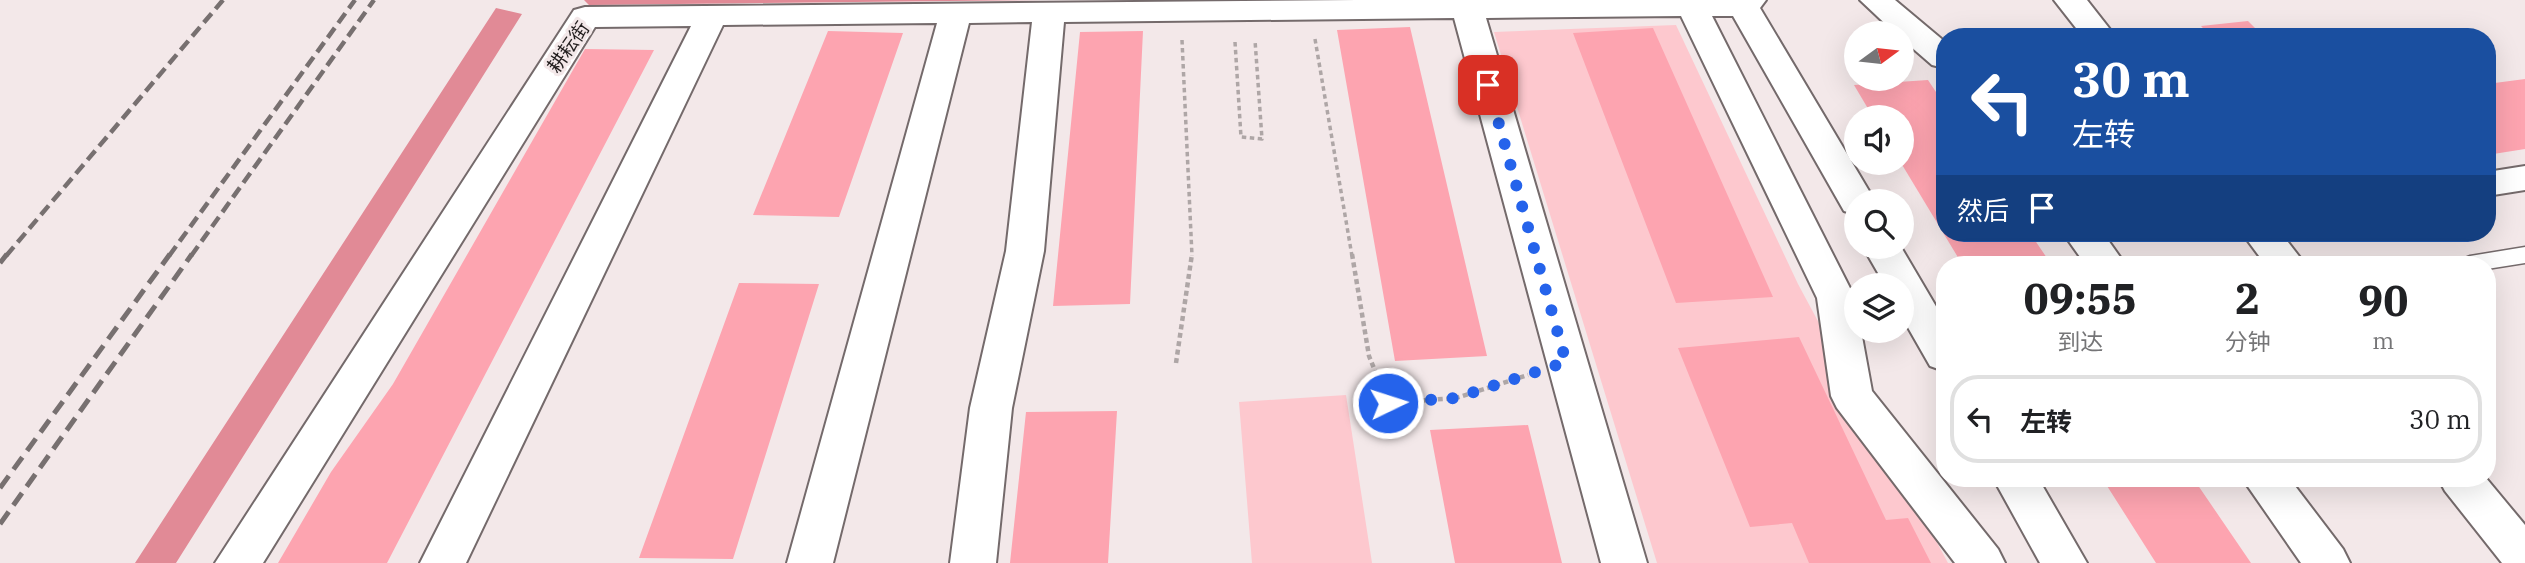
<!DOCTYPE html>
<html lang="zh">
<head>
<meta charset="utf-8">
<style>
	:root { --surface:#fff; --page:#f6f6f6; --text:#202124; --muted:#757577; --line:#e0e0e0 }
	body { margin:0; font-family:"IBM Plex Serif","Noto Sans SC",serif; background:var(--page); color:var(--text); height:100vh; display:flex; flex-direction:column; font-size:26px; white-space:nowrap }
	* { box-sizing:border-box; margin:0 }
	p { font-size:23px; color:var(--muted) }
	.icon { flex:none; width:38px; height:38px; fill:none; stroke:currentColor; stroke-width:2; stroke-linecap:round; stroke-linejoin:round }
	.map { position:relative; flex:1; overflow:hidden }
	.panel { position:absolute; left:1936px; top:256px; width:560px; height:231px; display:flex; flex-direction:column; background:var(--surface); border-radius:28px; box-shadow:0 7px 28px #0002 }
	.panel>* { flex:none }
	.hud { position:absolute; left:1936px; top:28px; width:560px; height:214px; border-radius:28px; box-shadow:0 7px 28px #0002; background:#1a4fa0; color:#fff; overflow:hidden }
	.needle { width:46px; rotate:75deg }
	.buttons { position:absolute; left:1844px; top:21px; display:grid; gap:14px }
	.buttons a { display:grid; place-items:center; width:70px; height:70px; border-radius:50%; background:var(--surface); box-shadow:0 7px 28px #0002; font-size:35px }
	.pin { position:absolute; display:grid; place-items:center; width:60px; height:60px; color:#fff; margin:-30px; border-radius:14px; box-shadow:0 4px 10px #0006 }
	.me { position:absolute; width:77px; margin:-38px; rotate:86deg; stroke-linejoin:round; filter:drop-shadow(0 0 5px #0008) }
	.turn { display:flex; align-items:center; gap:24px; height:147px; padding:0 21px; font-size:32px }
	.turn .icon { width:91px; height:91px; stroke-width:2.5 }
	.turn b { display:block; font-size:49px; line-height:60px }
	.then { display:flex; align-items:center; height:66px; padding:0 21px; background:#0003; gap:14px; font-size:26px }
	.eta { display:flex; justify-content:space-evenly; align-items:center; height:119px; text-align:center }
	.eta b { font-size:42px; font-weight:700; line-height:49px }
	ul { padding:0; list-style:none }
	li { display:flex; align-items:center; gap:21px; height:88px; margin:0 14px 10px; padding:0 7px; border:4px solid var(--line); border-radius:28px }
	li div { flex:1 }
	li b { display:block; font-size:26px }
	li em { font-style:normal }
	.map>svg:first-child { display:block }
</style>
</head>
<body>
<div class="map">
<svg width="2525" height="563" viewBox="0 0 2525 563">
	<rect width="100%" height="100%" fill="#f3e8e9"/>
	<!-- green -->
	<path fill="#fdc8ce" d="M1676 25 1798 284 1948 563H1657L1494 32Z
		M1346 395 1372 563H1252L1239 402Z"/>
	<!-- forest -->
	<path fill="#e18a96" d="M584 0H1043L589 5Z
		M496 8 522 14 176 563H135Z"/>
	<!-- building -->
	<path fill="#fda4b0" d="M2248 21 2264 37H2211L2201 26Z
		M1410 27 1487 356 1395 361 1337 30Z
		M1653 28 1773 297 1676 303 1573 33Z
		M828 31 903 33 839 217 753 215Z
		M1143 31 1130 304 1053 306 1080 32Z
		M585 49 654 50 387 563H278L331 472 393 384Z
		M2525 79V149L2487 155V84Z
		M1928 80 1944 104V233H2030L2051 264H1962L1901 163 1902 117H1873L1854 85Z
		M739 283 819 284 733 559 639 558Z
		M1799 337 1886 520 1908 518 1931 563H1809L1792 523 1750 527 1678 348Z
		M1117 411 1108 563H1010L1026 412Z
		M1528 425 1562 563H1455L1430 430Z
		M2102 478H2193L2251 563H2156Z"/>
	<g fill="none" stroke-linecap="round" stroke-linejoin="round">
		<!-- lane casing -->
		<g stroke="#746a6b" stroke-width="3">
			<path id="lane" d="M2525 247V263L2487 269V264H2460L2463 259 2470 256Z"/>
		</g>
		<!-- street casing -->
		<g stroke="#746a6b" stroke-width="4">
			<path id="street" d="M1357 0H1766L1760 8 1875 201H1857V215L1844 211 1733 16H1712L1855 298 1857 331H1861L1872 391 1998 549 2005 563H1955L1837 408 1831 396 1817 298 1681 16 1486 18 1647 563H1601L1454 18 1064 22 1044 251 1012 408 996 563H950L970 408 1006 251 1032 22 969 23 833 563H787L937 23 723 25 466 563H420L691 26 595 27 263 563H215L574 10 585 7Z
				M1860 0H1895L1944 41V68L1932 65 1902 39V33H1895Z
				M2525 166V190L2487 196V172Z
				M2063 233H2103L2125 264H2085Z
				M1863 247H1901L1944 320V371L1930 366 1902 317V285H1885Z
				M1993 478H2038L2087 563H2040Z
				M2242 478H2289L2343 549 2350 563H2301Z"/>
		</g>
		<!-- primary casing -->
		<g stroke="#746a6b" stroke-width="4">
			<path id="primary" d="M2054 0H2087L2116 37H2083Z
				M2242 233H2281L2305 264H2265Z
				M2438 478H2486L2525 525V563H2502L2445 491Z"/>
		</g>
		<!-- path-far1 -->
		<path stroke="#aea6a6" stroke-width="3.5" stroke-dasharray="4.5 3.5" stroke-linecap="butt" d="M1315 39 1352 256
			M1182 40 1192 256
			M1235 42 1241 137 1262 139 1255 40"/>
		<!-- path -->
		<path stroke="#aea6a6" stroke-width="4.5" stroke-dasharray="5 3.5" stroke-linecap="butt" d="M1352 254 1369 356 1388 403 1456 398 1528 375
			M1176 363 1192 254"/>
		<!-- lane -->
		<use href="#lane" fill="#fff" fill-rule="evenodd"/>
		<!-- street -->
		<use href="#street" fill="#fff" fill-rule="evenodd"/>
		<!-- primary -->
		<use href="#primary" fill="#fff" fill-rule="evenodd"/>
		<!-- rail-far1 -->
		<path stroke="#777070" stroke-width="4.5" stroke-dasharray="12 6" stroke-linecap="butt" d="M6 256 223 0
			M169 256 355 0
			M191 256 374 0"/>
		<!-- rail -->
		<path stroke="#777070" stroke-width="5" stroke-dasharray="15 8" stroke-linecap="butt" d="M0 263 7 254
			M0 488 170 254
			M0 524 192 254"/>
	</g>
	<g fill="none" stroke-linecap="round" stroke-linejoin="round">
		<!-- route -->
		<path stroke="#2563eb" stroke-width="12" stroke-dasharray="0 21.6" d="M1388 403 1456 398 1566 362 1488 85"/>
	</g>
	<g text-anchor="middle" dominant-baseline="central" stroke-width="6" stroke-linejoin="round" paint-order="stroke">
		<!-- street labels -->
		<g font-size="19" fill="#221e1e" stroke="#f3e8e9">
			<text transform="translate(568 47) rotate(-55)">耕耘街</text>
		</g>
	</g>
</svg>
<div class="buttons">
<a><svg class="needle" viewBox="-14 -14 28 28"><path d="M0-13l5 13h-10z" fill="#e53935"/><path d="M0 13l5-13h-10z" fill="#757577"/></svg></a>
<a><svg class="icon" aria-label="sound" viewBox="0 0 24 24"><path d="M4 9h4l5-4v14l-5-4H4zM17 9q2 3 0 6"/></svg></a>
<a><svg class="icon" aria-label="search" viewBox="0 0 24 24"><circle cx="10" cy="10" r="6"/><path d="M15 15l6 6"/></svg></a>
<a><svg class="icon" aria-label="layers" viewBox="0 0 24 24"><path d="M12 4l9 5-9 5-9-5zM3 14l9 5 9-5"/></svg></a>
</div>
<div class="pin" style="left:1488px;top:85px;background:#d93025"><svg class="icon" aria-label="arrive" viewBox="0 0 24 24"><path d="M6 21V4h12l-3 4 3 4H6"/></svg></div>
<svg class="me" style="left:1388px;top:403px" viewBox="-20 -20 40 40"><circle r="17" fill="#2563eb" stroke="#fff" stroke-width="3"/><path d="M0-11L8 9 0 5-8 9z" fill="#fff"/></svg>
<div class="hud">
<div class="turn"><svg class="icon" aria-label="left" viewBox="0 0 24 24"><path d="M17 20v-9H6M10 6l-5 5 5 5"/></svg><div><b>30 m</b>左转</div></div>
<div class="then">然后<svg class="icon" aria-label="arrive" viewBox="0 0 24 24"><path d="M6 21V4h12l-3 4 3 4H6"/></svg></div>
</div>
<section class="panel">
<div class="eta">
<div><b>09:55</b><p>到达</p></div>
<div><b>2</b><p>分钟</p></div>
<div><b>90</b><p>m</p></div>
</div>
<ul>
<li><svg class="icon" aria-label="left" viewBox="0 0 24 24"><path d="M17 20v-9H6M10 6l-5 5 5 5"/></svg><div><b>左转</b></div><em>30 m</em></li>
</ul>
</section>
</div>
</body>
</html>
